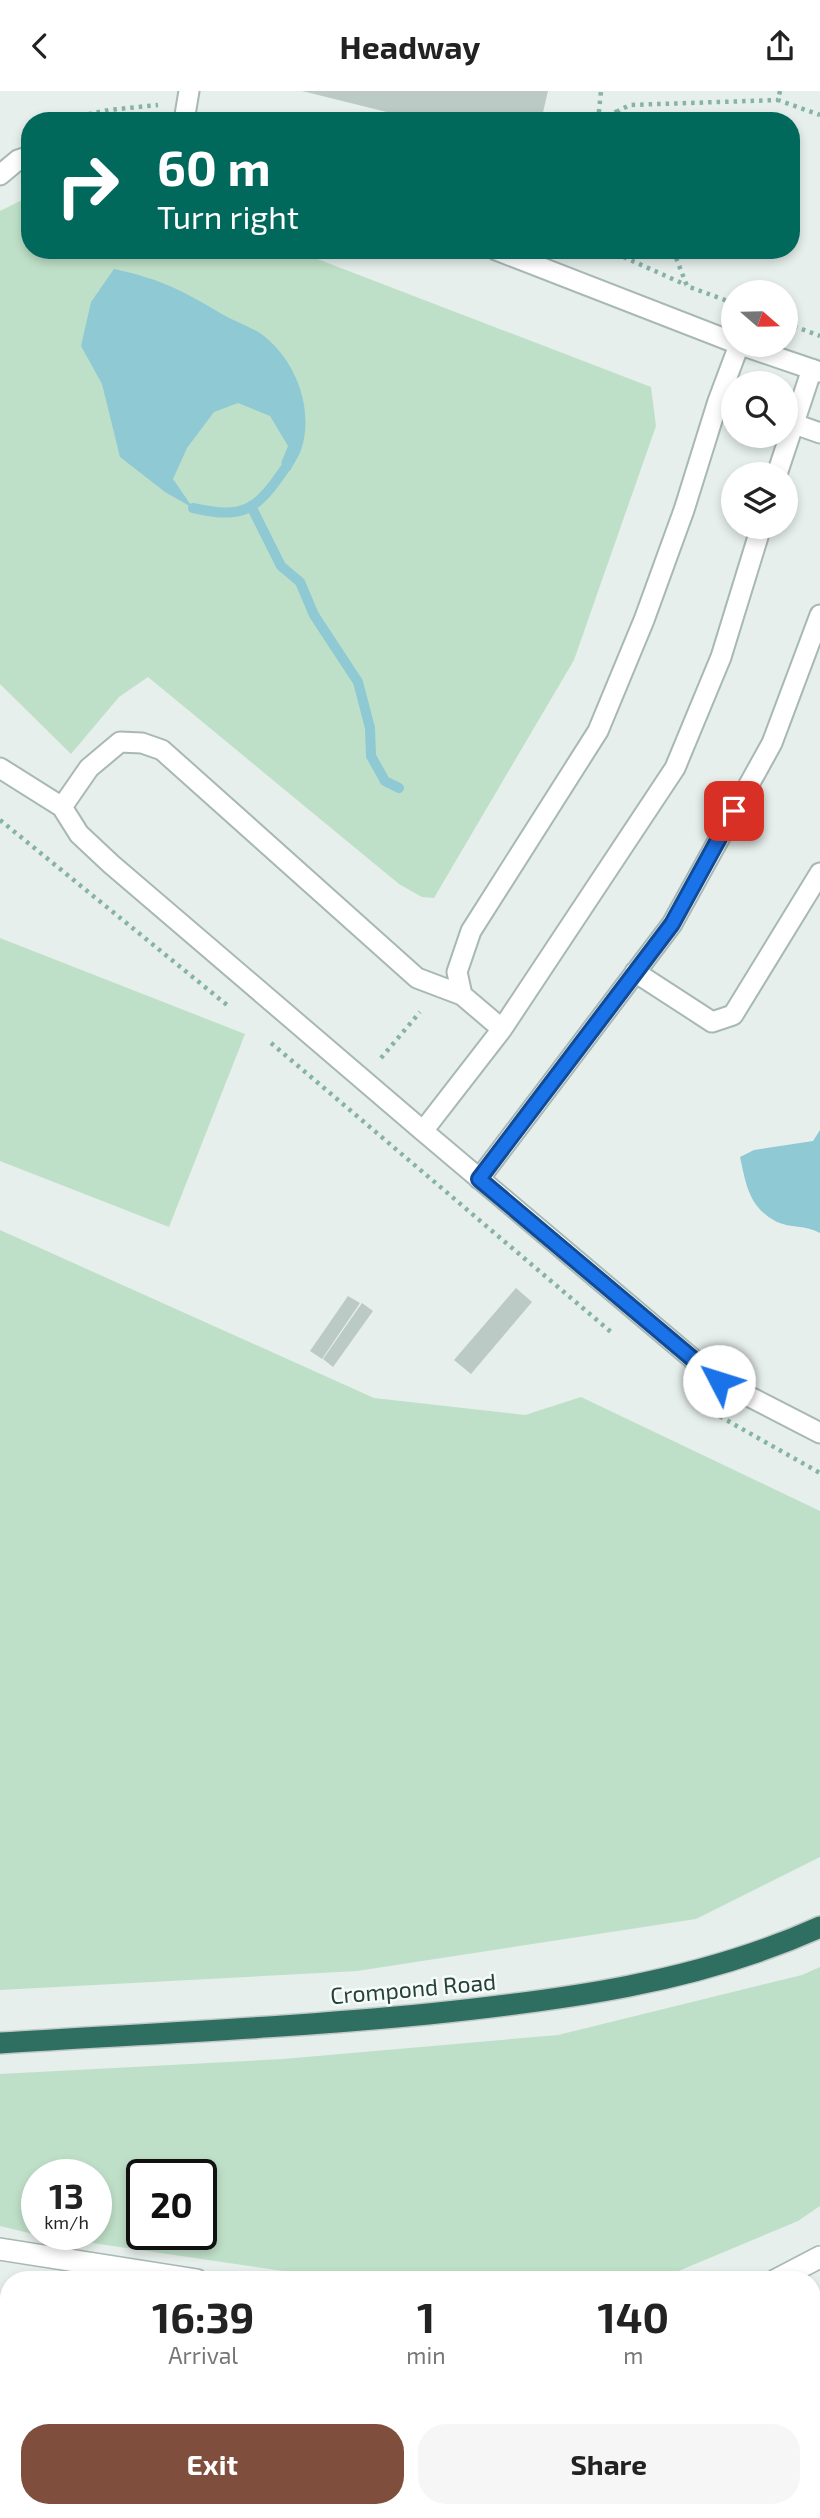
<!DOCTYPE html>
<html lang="en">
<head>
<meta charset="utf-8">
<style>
	:root { --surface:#fff; --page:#f6f6f6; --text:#222; --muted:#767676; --accent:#804e3d }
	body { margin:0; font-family:"Exo 2",sans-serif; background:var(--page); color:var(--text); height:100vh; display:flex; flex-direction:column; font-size:26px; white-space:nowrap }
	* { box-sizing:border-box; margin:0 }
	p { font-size:23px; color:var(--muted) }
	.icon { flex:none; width:38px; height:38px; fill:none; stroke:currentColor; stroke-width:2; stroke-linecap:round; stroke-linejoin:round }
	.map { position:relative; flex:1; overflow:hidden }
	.side { position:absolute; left:0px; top:2180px; width:821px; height:247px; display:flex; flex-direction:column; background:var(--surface); border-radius:28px 28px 0 0; box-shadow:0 4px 10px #0003 }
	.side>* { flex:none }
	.top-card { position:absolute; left:21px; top:21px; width:779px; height:147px; border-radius:28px; box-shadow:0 4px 10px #0003; background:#00695c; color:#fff; overflow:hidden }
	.needle { width:46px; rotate:110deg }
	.controls { position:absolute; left:721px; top:189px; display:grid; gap:14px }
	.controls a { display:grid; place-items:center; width:77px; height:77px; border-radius:50%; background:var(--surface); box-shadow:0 4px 10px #0003; font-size:35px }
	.speed { position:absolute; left:21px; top:2068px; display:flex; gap:14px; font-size:35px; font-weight:700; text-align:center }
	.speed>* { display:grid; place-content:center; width:91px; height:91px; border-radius:50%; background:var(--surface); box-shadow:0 4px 10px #0003; line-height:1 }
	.speed small { font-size:18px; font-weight:400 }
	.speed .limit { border:4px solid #111; border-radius:10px; background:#fff; color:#111 }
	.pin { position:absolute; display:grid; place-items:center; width:60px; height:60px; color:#fff; margin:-30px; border-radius:14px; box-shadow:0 4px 10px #0006 }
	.me { position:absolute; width:77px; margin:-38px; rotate:310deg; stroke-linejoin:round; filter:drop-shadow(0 0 5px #0008) }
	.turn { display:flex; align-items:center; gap:24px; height:147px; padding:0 21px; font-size:32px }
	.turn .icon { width:91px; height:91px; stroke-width:2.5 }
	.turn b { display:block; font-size:49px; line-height:60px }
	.eta { display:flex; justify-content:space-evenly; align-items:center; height:119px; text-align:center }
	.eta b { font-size:42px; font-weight:700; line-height:49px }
	.primary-button { display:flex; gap:14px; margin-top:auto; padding:14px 21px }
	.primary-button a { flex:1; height:80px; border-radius:28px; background:var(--accent); color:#fff; font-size:28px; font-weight:700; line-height:80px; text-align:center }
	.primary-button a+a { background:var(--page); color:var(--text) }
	header { display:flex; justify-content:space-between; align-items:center; height:91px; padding:0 21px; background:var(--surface); font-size:32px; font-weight:700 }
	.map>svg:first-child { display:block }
</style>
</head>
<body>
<header><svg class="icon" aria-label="back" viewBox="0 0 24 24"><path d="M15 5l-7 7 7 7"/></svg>Headway<svg class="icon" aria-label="share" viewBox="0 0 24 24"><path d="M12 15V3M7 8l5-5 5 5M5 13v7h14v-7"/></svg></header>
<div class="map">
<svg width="820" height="2427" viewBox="0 0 820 2427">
	<rect width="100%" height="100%" fill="#e6efeb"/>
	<!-- green -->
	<path fill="#bfe0c8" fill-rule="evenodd" d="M30 105V159H294L651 296 656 335 574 569 434 807 422 806 399 793 148 586 119 606 71 663 0 593V120Z
		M0 847 245 943 169 1136 0 1070Z
		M0 1139 374 1307 525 1324 581 1306 820 1420V1766L696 1828 357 1880 0 1899Z
		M820 1876V2115L798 2130 657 2189H345L38 2144H96V2084H37V2144L0 2135V1983L283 1968 558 1944 802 1884ZM201 2084V2144H142V2084Z
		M364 2419V2418L557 2419 554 2427H365Z"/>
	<!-- water -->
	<path fill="#8ec9d4" d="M114 178C161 188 181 199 222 223 234 230 248 235 260 242 294 266 314 315 302 356 300 364 294 372 290 380L281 372 288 355 270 325 238 312 214 321 187 357 173 388 193 417 165 401 120 366 102 293 81 255 91 211Z
		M820 1039V1142C806 1134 790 1137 777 1131 749 1117 746 1093 740 1066L754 1059 813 1050Z"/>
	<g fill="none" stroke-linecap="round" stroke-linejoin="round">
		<!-- stream -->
		<path stroke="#8ec9d4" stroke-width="10" d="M251 415 281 475 300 491 314 524 358 591 370 637 371 665 385 690 399 697
			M193 417C246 429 257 418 286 376"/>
	</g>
	<!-- building -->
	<path fill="#bbcac4" d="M302 0H548L541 30H423Z
		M516 1197 532 1211 471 1283 454 1269Z
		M348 1205 360 1212 322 1268 310 1260Z
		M362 1212 373 1220 333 1276 323 1268Z
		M666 2418H703L724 2423 723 2427H664Z"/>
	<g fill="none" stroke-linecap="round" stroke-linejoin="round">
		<!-- lane casing -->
		<g stroke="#a8b8b2" stroke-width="23">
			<path id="lane" d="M184 30 189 0
				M0 84 18 69 30 65
				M496 159 733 251
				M741 254 820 281
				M718 310 739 254
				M733 314 718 310 684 419 644 529 598 640 471 840 457 881 462 904 502 938 675 677 721 566 761 436
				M786 330 820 342
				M777 383 812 278
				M0 677 62 716 79 743 111 773 423 1040
				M62 716 89 677 120 651 142 652 162 659 417 887 462 904
				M635 881 712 931 733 924 820 782
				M502 938 423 1040 719 1290 820 1342
				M479 1088 672 833 772 652 820 524"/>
		</g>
		<!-- street casing -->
		<g stroke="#a8b8b2" stroke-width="24">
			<path id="street" d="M0 2158 197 2189
				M776 2189 820 2166"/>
		</g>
		<!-- highway casing -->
		<g stroke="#c2cac8" stroke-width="24">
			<path id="highway" d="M0 1952C143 1943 286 1937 428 1923 563 1909 696 1892 820 1836"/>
		</g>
		<!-- path -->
		<path stroke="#86b3a5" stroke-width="4.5" stroke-dasharray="3.5 5" stroke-linecap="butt" d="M780 0 778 9 820 24
			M212 24 234 30
			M599 28 618 20
			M55 30 109 19 158 14
			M598 30 601 0
			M621 30 618 20 630 14 778 9
			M608 159 686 194
			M673 159 687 195 733 212
			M786 232 820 245
			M0 729 227 914
			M271 952 611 1241
			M381 967 420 921
			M705 1317 820 1382"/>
		<!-- lane -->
		<use href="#lane" stroke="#fff" stroke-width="19"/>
		<!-- street -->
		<use href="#street" stroke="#fff" stroke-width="21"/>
		<!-- highway -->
		<use href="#highway" stroke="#2f6f62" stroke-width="21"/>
	</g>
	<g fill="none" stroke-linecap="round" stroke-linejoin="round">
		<!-- route casing -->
		<g stroke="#114b97" stroke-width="18">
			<path id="route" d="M719 1290 479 1088 672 833 734 720"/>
		</g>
		<!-- route -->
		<use href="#route" stroke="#1a73e8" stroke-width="12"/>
	</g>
	<g text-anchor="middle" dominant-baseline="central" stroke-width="5" stroke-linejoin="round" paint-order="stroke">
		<!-- street labels -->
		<g font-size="23" fill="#24423a" stroke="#f7fbf9">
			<text transform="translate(413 1897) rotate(-5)">Crompond Road</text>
		</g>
	</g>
</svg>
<div class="controls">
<a><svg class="needle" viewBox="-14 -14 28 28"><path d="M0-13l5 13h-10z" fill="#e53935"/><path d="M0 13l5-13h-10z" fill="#767676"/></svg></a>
<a><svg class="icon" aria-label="search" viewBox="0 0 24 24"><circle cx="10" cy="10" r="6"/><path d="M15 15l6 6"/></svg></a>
<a><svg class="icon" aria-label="layers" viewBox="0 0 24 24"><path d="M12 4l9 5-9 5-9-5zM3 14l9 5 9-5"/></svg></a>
</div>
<div class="speed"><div>13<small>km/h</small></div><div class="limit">20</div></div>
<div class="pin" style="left:734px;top:720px;background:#d93025"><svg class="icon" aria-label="arrive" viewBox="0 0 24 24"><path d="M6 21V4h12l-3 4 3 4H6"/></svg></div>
<svg class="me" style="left:719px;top:1290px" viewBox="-20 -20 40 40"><circle r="19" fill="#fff"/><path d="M0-13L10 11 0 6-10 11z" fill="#1a73e8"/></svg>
<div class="top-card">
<div class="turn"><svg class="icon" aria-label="right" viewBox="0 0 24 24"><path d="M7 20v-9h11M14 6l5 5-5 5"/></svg><div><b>60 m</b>Turn right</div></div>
</div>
<section class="side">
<div class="eta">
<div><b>16:39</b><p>Arrival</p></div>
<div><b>1</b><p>min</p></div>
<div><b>140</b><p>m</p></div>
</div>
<div class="primary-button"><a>Exit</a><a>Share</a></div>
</section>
</div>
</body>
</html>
